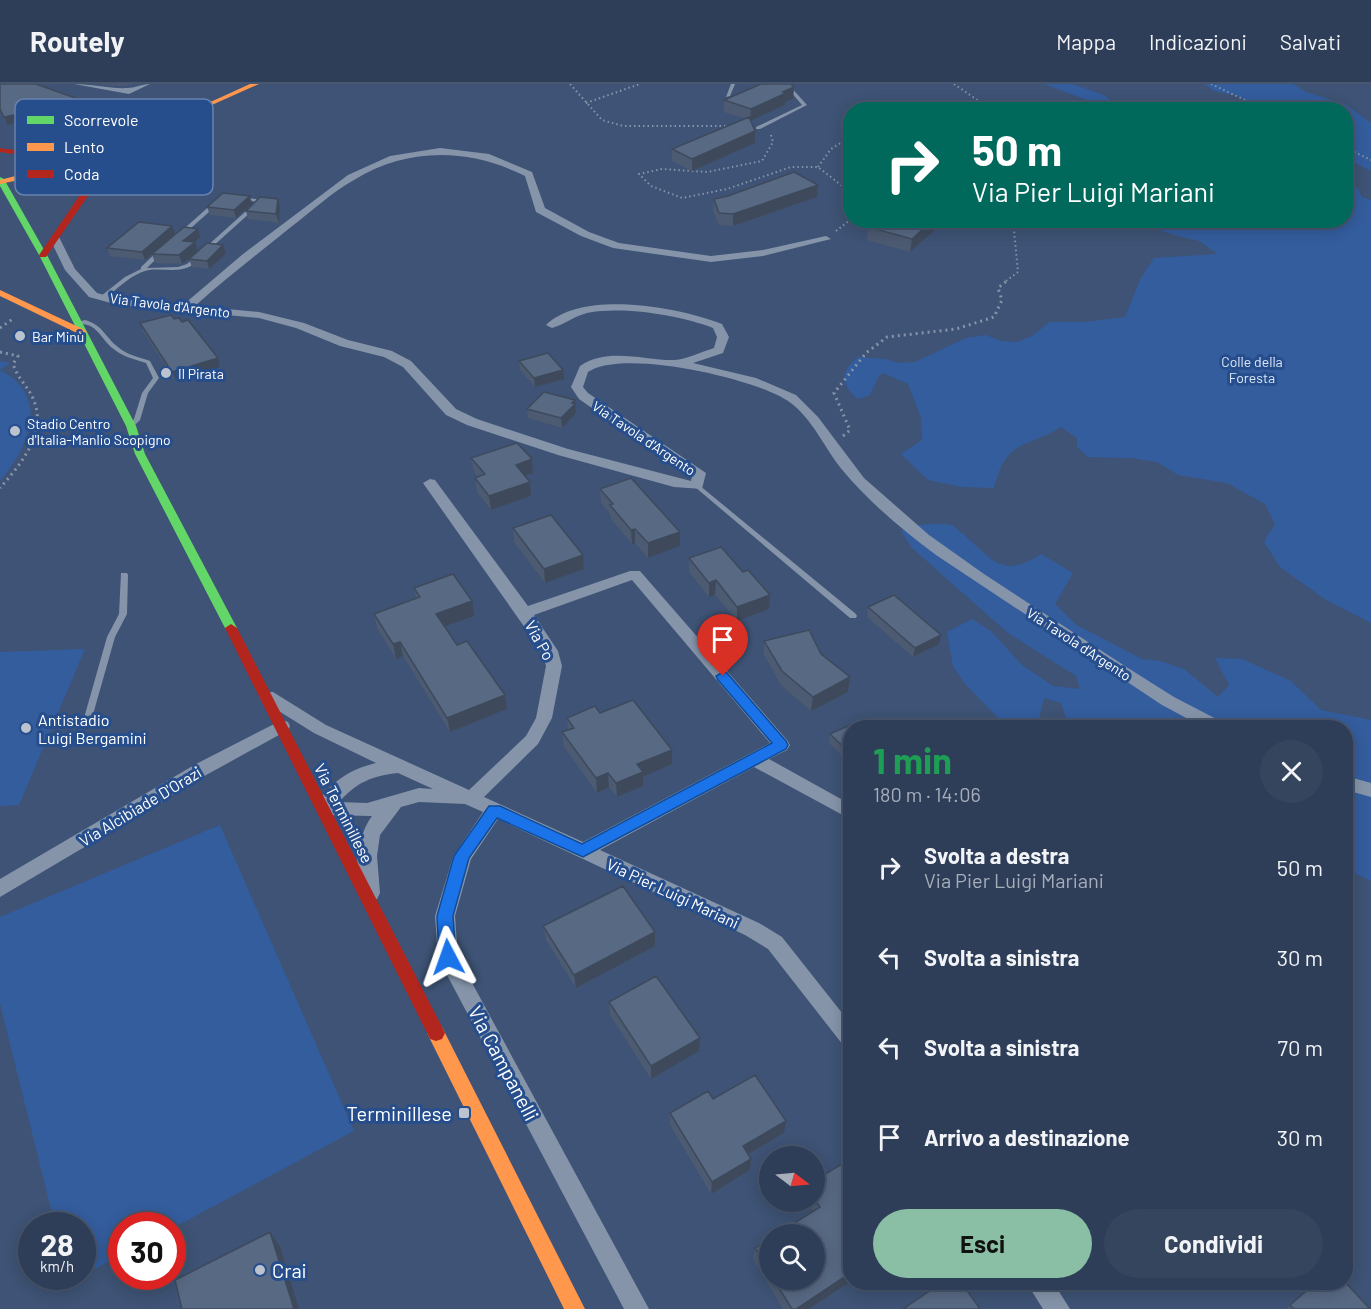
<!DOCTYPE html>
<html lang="it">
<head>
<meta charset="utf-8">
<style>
	:root { --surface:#2e3e58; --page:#36455e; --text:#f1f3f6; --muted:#a7aeba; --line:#49576e; --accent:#8abfa5 }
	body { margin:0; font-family:Barlow,sans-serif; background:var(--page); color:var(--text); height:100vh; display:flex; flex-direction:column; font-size:22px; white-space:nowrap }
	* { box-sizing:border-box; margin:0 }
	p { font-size:20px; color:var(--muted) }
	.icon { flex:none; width:33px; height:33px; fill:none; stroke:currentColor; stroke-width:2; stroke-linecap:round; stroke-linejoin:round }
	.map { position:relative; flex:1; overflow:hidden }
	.side { position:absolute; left:843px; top:636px; width:510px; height:570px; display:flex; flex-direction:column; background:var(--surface); border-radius:24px; box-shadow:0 3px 15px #0003,0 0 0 2px var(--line) }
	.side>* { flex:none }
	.guide { position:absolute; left:843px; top:18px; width:510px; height:126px; border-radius:24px; box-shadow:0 3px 15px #0003,0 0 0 2px var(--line); background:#00695c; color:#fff; overflow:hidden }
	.needle { width:39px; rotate:106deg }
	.tools { position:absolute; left:759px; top:1062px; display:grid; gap:12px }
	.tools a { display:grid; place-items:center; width:66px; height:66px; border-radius:50%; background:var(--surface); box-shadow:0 3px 15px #0003,0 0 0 2px var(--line); font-size:30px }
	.speed { position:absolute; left:18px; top:1128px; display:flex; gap:12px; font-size:30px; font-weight:700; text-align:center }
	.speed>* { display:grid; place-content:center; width:78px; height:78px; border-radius:50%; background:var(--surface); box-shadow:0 3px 15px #0003,0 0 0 2px var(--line); line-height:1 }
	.speed small { font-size:15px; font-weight:400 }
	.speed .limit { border:9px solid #d22; background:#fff; color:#111 }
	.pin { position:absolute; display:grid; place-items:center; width:51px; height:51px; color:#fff; margin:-62px -26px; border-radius:50% 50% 50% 0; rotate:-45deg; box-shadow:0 0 6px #0007 }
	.pin .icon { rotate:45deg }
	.me { position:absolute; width:66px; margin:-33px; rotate:356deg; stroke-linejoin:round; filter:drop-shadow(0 0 4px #0008) }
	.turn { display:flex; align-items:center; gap:21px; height:126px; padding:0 30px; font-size:27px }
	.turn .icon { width:78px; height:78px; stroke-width:2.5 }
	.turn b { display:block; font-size:42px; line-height:51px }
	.round { display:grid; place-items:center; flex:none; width:63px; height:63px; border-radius:32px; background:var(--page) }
	.headline { display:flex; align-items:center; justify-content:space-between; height:102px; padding:0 30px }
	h1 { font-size:36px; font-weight:700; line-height:45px; color:#1e9e55 }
	.cta { display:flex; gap:12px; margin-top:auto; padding:12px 30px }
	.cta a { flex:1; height:69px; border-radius:36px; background:var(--accent); color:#111; font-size:24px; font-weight:700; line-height:69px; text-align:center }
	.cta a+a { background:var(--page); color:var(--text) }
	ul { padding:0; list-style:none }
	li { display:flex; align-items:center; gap:18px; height:90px; padding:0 30px }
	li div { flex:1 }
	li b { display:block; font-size:22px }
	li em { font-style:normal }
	header { display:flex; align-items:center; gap:36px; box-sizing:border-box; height:84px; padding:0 30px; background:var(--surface); border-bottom:2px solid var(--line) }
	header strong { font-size:28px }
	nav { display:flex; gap:33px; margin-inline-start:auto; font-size:21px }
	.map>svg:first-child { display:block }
</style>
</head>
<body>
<header>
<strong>Routely</strong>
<nav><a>Mappa</a><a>Indicazioni</a><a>Salvati</a></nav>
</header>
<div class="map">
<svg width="1371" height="1225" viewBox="0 0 1371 1225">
	<rect width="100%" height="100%" fill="#3e5375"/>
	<!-- green -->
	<path fill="#345d9e" d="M1044 0H1072L1104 11 1110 16 1151 25H1111Z
		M1204 0H1293L1306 8 1345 20 1371 39V87L1346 74V26L1258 25 1238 12 1215 7Z
		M1346 94 1357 104 1362 113 1371 116V539L1326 516 1280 483 1264 458 1275 440 1265 420 1227 399 1178 391 1157 378 1131 374 1088 373 1077 363V354L1061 343C1023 366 1007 354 994 404L962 403 928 396 901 370 922 356 921 334 908 300 883 289 879 292 870 311 858 315C840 300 840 287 858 273L885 275 900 279 915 278 966 254 986 251 1001 257 1017 258 1032 252 1050 238H1085L1125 233 1141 194 1154 174 1218 170 1199 157 1167 149 1137 137 1346 136Z
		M0 277 10 279 0 286C51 312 29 363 0 397Z
		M915 441C925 441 942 438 952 441 955 442 960 448 963 450 991 473 1001 497 1041 470L1073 489 1055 520 1075 540 1142 575 1160 577 1184 585 1218 613 1229 601 1215 574 1242 575 1291 597 1321 626 1371 636V797L1346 785V644L1069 643 1061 619 1044 614 1037 643H1015L998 634 965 600 953 582 947 548 972 535 992 548 1022 581 1053 602 1080 605 1076 592 1008 549 912 464 901 447Z
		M85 565 19 721 0 722V568Z
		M220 741 354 1047 173 1144 172 1142H122L121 1171 82 1192V1142L55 1141 0 920V833Z"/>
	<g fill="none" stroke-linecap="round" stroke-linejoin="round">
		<!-- path-far1 -->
		<path stroke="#8594a9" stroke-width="2" stroke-dasharray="1.5 3" stroke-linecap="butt" d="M570 0 602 36 623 42H733
			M954 0 992 26
			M1211 0 1266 26
			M586 19 640 0
			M771 51 773 58 762 77 707 88 662 85 639 90 651 102 682 114 727 105 791 83H818L850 108V116
			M1346 64 1371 76
			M818 83 831 65 850 53
			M836 147 850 136
			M1006 197 1018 188 1013 136"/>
		<!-- path -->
		<path stroke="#8594a9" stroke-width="3" stroke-dasharray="2 4" stroke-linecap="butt" d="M0 244 14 234
			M0 268 18 272 13 280 15 285C20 297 30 305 34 317 47 350 20 381 0 404
			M843 352 850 346 834 309 866 269 887 253 956 245 994 233 1002 216 998 204 1008 196"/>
		<!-- lane -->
		<path fill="#8594a9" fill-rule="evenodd" d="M731 0H735L730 12 726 13Z
			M784 0H788L807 21 760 45H756V43L802 21Z
			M238 113 256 115 261 119 191 182C177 189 164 184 149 186 132 189 118 205 105 214H101V212L125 193 141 185V183L159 166 164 167 147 184 178 183 187 180 255 119 253 117 238 115Z
			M213 119 218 120 182 152H178V150Z
			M85 236C103 241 105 253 118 263 127 271 139 273 150 277L159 294 148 309 140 336 133 343H129L128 342 134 335 142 309 153 294 146 279C133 275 121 272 111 263 104 257 100 248 92 243 86 239 80 241 74 239Z
			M697 400 699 401 856 530 857 532 856 534H850L695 403 694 402Z
			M121 489H127L128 491 127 530 115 553 90 641 89 643H83L82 641 107 553 119 530Z"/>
		<!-- street -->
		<path fill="#8594a9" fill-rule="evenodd" d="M74 0C91 0 112 5 127 4 135 4 142 0 150 0L129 10Z
			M440 64 489 70 532 88 545 124 589 148 619 159 711 172 763 166 826 152 831 155 763 172 711 178 613 164 581 152 536 128 525 92C469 64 408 63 354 96 331 109 312 127 291 143 259 169 226 194 195 222L259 228 304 239 348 256 392 267 411 277 456 325 477 335 568 365 691 397 692 391 677 384 579 315 571 303 580 282C607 263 643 276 673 276 685 276 701 268 714 264L717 253 713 244C679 231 623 222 587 229 574 232 564 241 552 244L546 241C582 205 680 223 722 240L729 253 723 269 693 279 756 294 796 311 818 333 864 394 929 451 984 490 1128 584 1174 613 1226 640 1228 644H1205L1162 621 936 471C904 447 871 420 844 388 825 366 813 334 788 317 754 294 622 264 588 288L583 303 588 309 706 389 702 405 674 403 558 371 467 341 446 331 403 283 384 273 340 262 296 244 259 234 118 221 89 213 65 186 50 155 59 153 75 185 97 209 119 215 183 221 243 170 348 91 390 72Z
			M430 395 435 396 528 522 630 487H640L787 656 790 661 787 666 769 675 850 720V735L754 683 600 766 759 839 782 853 850 939V964L843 961 768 865 745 851 498 735 471 775 455 832 458 873 649 1225H624L438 874 435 832 453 773 483 728 465 720 419 718 401 723 380 751 377 772 380 809 377 815 370 817 363 815C352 793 357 751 372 732L324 731 318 729 315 724C328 699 350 685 376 679L314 649 261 616 259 612 261 608H273L326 641 469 706 526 652 536 634 546 582 542 568 423 399ZM632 496 770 659 583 758 484 713 538 660 552 634 562 582 558 567 534 531ZM398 689 433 705 419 704 367 719 339 718C357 698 372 692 398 689Z
			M282 636 288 638 290 642 288 646 208 690 0 813V795L196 680Z
			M1346 692 1371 699V713L1346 706Z
			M1026 1198H1053L1070 1225H1043Z"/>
		<!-- fast -->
		<path fill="#63d668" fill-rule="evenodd" d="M0 93 4 95 47 171 136 342 145 370 237 544 236 547 231 548 225 544 135 370 126 342 39 171 0 102Z"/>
		<!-- slow -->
		<path fill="#ff974d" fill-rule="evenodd" d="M250 0H259L102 70 38 92 0 100V96C88 75 168 37 250 0Z
			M0 206 85 246 87 248 79 250 0 212Z
			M436 941 442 943 585 1225H564L427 949 430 943Z"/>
		<!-- jam -->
		<path fill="#b3261e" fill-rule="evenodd" d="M100 49H103V53C69 65 36 75 0 68V64C37 71 65 59 100 49Z
			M123 63 130 65 105 87 46 173H40L39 171 99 83Z
			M231 540 237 544 442 943 445 949 442 955 436 957 430 955 225 544Z"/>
	</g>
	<!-- wall -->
	<path fill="#4c5a72" d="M0 0 98 29 66 41 47 34 7 41 0 27Z
		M97 0H132L130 1 121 2Z
		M794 3 793 15 785 18V21L750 36 755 47V59L692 87 672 77V65L745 35 724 28V16Z
		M818 101 817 113 733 142 719 141 713 127 714 115Z
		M278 115 280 123 279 139 248 135 246 127Z
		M252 120 236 134 210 131 207 123Z
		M939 138 938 143 910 168 867 156 868 143Z
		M175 150 145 176 110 172 107 164Z
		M200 153 195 158 198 167 182 180 155 179 152 170Z
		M226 170 209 185 192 183 189 175Z
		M174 235 220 283 176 297 143 248 140 239Z
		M519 277 564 295 535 303 520 286Z
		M575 316 576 329 562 344 528 334 527 325Z
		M471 374 532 375 533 389 525 392 530 398 531 412 491 426 477 408 475 394 478 393 474 388Z
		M600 405 680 462 648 474 635 459 632 460 611 435 610 430 601 419Z
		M513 444 583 471 584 485 545 499 514 458Z
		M689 474 769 525 737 537 715 511 709 513 689 488Z
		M414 504 474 532 445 543 457 561 505 611 507 625 450 648 403 572 396 575 377 544 374 530 416 514Z
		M868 523 939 560 913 573 867 533Z
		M764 557 821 570 850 593 848 608 811 627 781 601 764 571Z
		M600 629 672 680 643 693V702L617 713 609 703 597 709 564 663 562 648 568 646 567 634Z
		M850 644V680L829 659 830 650Z
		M543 842 655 862 576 904 546 856Z
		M609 918 700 954 699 967 651 995 610 931Z
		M713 1015 784 1049 749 1070 751 1075 750 1086 711 1110 670 1041V1029Z
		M814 1097 850 1198 809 1225H783L753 1175 755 1164 770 1155V1196H814L813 1128 807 1118H814Z
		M1317 1198 1370 1225H1286Z"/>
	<!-- shaded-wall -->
	<path fill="#3e4a5c" d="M794 3 793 15 785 18V21L750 37 751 25Z
		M95 21 98 29 66 41 63 32Z
		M44 25 47 34 7 41 4 33Z
		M755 47V59L692 87V75Z
		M818 101 817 113 733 142V130Z
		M250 112 252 120 236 134 234 126Z
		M278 115 280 123 279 139 276 130Z
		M933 136H941L939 138 938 143 910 168 912 155Z
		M172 142 175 150 145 176 142 168Z
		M198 145 200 153 186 165 183 157Z
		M195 158 198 167 182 180 179 171Z
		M223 161 226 170 209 185 207 177Z
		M218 274 220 283 176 297 172 288Z
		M563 286 564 295 535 303 534 294Z
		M575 316 576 329 562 344 561 334Z
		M532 375 533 389 517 395 516 381Z
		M530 398 531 412 491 426 489 412Z
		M635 445V459L632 460 631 446Z
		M680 448V462L648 474V459Z
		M583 471 584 485 545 499 544 485Z
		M716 496 715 511 709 513V499Z
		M770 511 769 525 737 537V523Z
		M472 517 474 532 439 545 436 530Z
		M941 551 939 560 913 573 915 564Z
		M400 558 403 572 396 575 393 560Z
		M850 593 848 608 811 627 813 613Z
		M505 611 507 625 450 648 447 634Z
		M672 666V680L643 693V702L617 713 616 699 637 680Z
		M608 689 609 703 597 709 596 694Z
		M655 848V862L576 904 574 891Z
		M700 954 699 967 651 995V982Z
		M786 1037 784 1049 742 1074 743 1062Z
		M751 1075 750 1086 711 1110 712 1098Z
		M270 1148 280 1163 299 1225H294Z
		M850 1164V1173L839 1180 842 1169Z
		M850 1189V1198L809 1225H796Z"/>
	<!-- building -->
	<path fill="#586984" stroke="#3e4a5c" stroke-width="1.5" d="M0 0H36L95 21 63 32 44 25 4 33 0 25Z
		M761 0H791L794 3 783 8 786 9 751 25 724 16Z
		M749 33 755 47 692 75 672 65Z
		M794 88 818 101 733 130 719 129 714 115 728 112Z
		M223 109 250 112 234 126 207 123Z
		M260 113 278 115 276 130 246 127Z
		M876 136H933L912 155 868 143Z
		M139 138 172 142 142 168 107 164Z
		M184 143 198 145 183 157 195 158 179 171 152 170Z
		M207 159 223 161 207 177 189 175Z
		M171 231 174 235 179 234 182 238 188 236 218 274 172 288 140 239Z
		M548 269 563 286 534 294 519 277Z
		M544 308 575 316 572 319 575 320 561 334 527 325Z
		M517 359 532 375 516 381 530 398 489 412 475 394 485 390 471 374Z
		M631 394 680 448 648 459 635 445 631 446 610 421 613 420 600 405Z
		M551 431 583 471 544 485 513 444Z
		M721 463 743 488 748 486 770 511 737 523 716 496 709 499 689 474Z
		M453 490 472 517 436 530 457 561 467 557 505 611 447 634 400 558 393 560 374 530 420 513 414 504Z
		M894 511 941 551 915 564 868 523Z
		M809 546 821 570 850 593 813 613 782 587 764 557Z
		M633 616 672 666 637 680 643 688 616 699 608 689 596 694 562 648 574 644 567 634 595 622 600 629Z
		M866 634 872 644H850V669L830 650Z
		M623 802 655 848 574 891 543 842Z
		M656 892 700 954 651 982 609 918Z
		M755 991 786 1037 743 1062 751 1075 712 1098 670 1029 708 1007 713 1015Z
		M850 1075V1164L842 1169 850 1183V1189L796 1225H792L774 1196H814V1150H777L820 1123 814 1114V1097Z
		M270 1148 294 1225H182L175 1196Z
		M770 1155V1189L755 1164Z
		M943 1198H961L980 1225H903Z
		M1317 1198H1345L1370 1225H1294L1290 1221Z"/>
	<!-- route -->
	<path fill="#1a73e8" stroke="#114b97" stroke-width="1.5" d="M723 588 727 589 786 657 788 661 786 665 583 773 497 734 469 774 453 832 456 873 453 879 448 881 442 879 439 873 437 832 454 772 489 722H500L582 760 772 659 718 596 716 592Z"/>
	<!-- markers -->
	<g fill="#bbc3cf" stroke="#274e8c" stroke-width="2">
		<circle cx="20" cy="252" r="6"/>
		<circle cx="166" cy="289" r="6"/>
		<circle cx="15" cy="347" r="6"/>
		<circle cx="26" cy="644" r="6"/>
		<rect x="458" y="1023" width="12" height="12" rx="3"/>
		<circle cx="260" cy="1186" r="6"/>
	</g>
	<g text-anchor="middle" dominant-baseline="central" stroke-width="6" stroke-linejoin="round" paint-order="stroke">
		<!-- far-street labels -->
		<g font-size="14" fill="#fff" stroke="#274e8c">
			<text transform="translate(170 221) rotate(7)">Via Tavola d'Argento</text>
			<text transform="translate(644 354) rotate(34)">Via Tavola d'Argento</text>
			<text transform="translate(1079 560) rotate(33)">Via Tavola d'Argento</text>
		</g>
		<!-- far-poi labels -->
		<g font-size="14" fill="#fff" stroke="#274e8c" text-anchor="start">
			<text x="32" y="252">Bar Minù</text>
			<text x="178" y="289">Il Pirata</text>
			<text x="27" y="339">Stadio Centro<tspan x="27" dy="16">d'Italia-Manlio Scopigno</tspan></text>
		</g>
		<!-- far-park labels -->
		<g font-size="14" fill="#dbe7f8" stroke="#274e8c">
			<text x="1252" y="277">Colle della<tspan x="1252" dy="16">Foresta</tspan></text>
		</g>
		<!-- street labels -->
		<g font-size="16" fill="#fff" stroke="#274e8c">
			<text transform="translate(540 556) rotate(61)">Via Po</text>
			<text transform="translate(140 722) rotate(-31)">Via Alcibiade D'Orazi</text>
			<text transform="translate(344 729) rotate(63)">Via Terminillese</text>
			<text transform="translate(673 809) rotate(25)">Via Pier Luigi Mariani</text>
		</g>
		<!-- poi labels -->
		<g font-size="16" fill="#fff" stroke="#274e8c" text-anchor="start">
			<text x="38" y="635">Antistadio<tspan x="38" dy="18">Luigi Bergamini</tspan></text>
		</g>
		<!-- near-street labels -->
		<g font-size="20" fill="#fff" stroke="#274e8c">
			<text transform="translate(504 979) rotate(62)">Via Campanelli</text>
		</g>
		<!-- near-poi labels -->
		<g font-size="20" fill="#fff" stroke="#274e8c" text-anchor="end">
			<text x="452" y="1029">Terminillese</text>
			<text x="272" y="1186" text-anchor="start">Crai</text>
		</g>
	</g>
	<!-- legend -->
	<rect x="15" y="15" width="198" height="96" rx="9" fill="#274e8c" stroke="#6883ae" stroke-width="1.5"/>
	<rect x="27" y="32" width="27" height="8" fill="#63d668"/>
	<rect x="27" y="59" width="27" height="8" fill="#ff974d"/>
	<rect x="27" y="86" width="27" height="8" fill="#b3261e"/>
	<g font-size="16" fill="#fff">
		<text x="64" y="42">Scorrevole</text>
		<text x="64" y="69">Lento</text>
		<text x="64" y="96">Coda</text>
	</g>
</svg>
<div class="tools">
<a><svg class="needle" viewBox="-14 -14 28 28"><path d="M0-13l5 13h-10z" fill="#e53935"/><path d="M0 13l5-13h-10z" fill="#a7aeba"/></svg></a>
<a><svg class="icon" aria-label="search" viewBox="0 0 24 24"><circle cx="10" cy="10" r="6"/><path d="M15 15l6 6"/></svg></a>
</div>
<div class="speed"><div>28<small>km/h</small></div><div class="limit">30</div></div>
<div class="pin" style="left:723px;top:592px;background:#d93025"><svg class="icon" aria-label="arrive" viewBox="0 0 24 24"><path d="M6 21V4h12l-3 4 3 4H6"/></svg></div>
<svg class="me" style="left:448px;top:873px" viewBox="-20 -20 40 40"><path d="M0-17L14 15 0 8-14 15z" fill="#1a73e8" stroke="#fff" stroke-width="4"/></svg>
<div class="guide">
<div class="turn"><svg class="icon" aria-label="right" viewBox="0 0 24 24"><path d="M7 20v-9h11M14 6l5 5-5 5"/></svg><div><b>50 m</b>Via Pier Luigi Mariani</div></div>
</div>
<section class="side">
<div class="headline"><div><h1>1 min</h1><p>180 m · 14:06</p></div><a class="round"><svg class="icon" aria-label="close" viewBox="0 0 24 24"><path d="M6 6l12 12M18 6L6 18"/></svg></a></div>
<ul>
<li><svg class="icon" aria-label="right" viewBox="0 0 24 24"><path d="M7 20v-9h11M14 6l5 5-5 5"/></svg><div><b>Svolta a destra</b><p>Via Pier Luigi Mariani</p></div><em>50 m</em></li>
<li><svg class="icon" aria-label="left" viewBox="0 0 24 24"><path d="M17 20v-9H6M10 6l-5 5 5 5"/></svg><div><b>Svolta a sinistra</b></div><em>30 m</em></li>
<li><svg class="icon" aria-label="left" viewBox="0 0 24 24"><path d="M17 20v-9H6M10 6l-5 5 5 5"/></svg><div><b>Svolta a sinistra</b></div><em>70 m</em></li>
<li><svg class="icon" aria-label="arrive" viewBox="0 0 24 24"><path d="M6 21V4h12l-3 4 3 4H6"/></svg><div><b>Arrivo a destinazione</b></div><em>30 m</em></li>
</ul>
<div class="cta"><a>Esci</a><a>Condividi</a></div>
</section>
</div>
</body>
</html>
